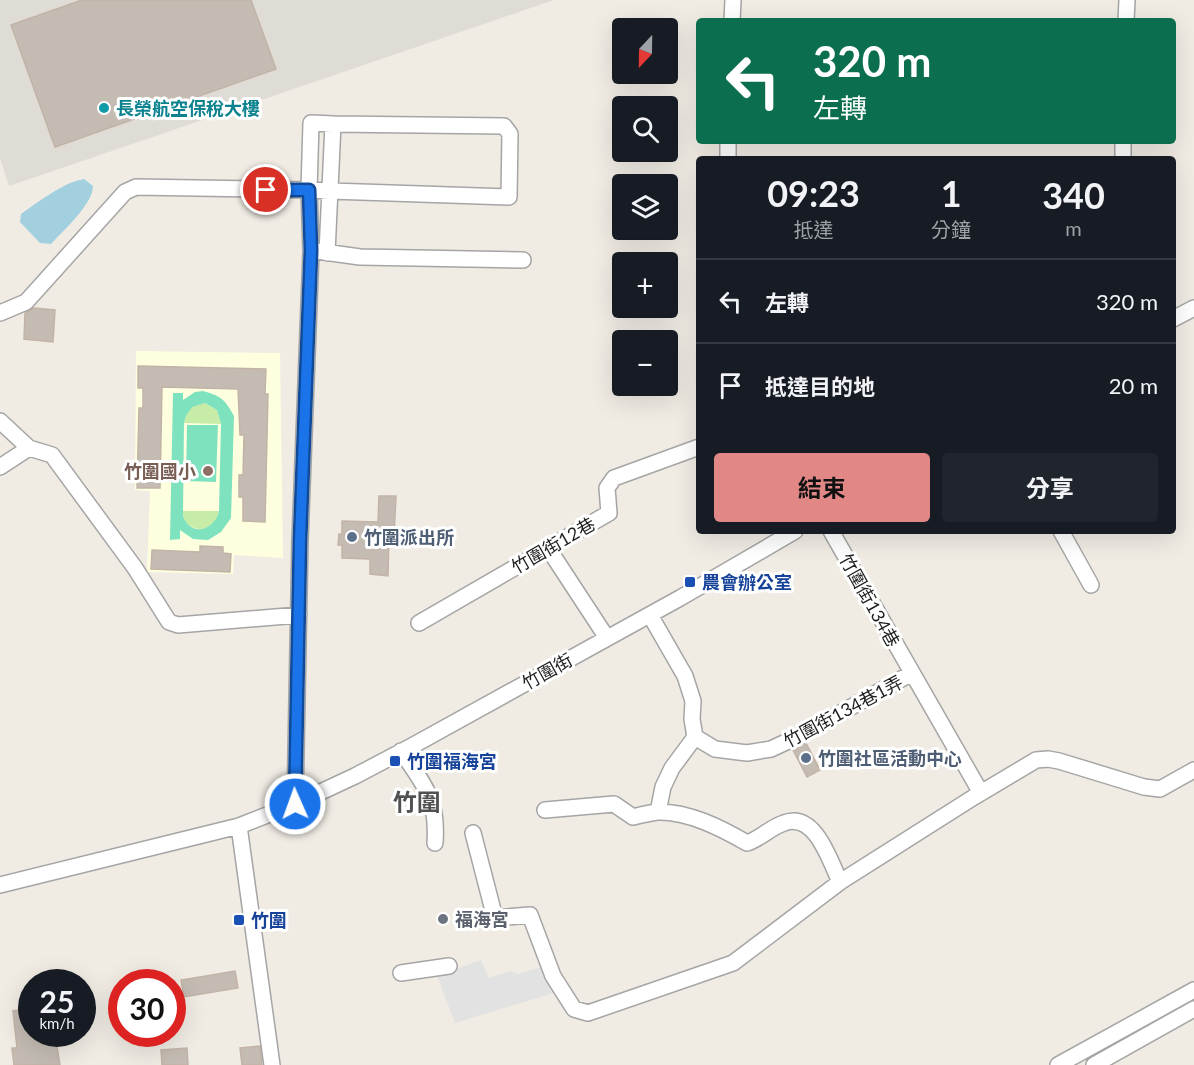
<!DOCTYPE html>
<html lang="zh-TW">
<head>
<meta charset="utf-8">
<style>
	:root { --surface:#171b24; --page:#20242c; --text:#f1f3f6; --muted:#9ea1a6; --line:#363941; --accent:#e18887 }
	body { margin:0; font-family:Lato,"Noto Sans TC",sans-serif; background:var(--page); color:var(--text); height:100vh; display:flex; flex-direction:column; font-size:22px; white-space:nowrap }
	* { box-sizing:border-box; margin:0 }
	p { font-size:20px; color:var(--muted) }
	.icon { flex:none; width:33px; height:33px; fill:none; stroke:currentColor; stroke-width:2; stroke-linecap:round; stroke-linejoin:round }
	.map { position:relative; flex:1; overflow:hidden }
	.panel { position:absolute; left:696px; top:156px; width:480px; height:378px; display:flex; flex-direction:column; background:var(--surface); border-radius:6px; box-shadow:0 6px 24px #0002 }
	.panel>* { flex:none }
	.guide { position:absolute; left:696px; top:18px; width:480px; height:126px; border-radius:6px; box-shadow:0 6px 24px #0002; background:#0b6e4f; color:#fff; overflow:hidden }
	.needle { width:39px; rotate:202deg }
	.controls { position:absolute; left:612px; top:18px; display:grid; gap:12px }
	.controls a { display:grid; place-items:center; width:66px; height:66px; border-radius:6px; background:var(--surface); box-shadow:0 6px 24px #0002; font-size:30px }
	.speed { position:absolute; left:18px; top:969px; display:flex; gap:12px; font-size:30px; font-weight:700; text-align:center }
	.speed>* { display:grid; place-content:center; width:78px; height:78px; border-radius:50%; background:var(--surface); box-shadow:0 6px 24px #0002; line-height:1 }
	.speed small { font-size:15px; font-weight:400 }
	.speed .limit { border:9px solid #d22; background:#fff; color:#111 }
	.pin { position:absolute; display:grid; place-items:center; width:51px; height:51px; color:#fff; margin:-26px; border:3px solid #fff; border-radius:50%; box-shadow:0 2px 6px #0007 }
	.me { position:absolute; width:66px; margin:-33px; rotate:358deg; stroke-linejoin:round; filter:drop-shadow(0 0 4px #0008) }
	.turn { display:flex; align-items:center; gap:21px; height:126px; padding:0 18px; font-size:27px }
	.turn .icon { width:78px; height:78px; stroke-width:2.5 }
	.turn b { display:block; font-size:42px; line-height:51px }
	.eta { display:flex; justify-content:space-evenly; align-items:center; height:102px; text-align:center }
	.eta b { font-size:36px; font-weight:700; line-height:42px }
	.cta { display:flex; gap:12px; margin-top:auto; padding:12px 18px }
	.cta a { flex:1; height:69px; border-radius:6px; background:var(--accent); color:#111; font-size:24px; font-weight:700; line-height:69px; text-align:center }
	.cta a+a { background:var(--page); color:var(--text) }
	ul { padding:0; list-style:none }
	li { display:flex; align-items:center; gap:18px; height:84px; padding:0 18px; border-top:2px solid var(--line) }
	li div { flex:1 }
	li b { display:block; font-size:22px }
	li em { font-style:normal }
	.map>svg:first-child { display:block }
</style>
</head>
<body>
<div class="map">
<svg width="1194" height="1065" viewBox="0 0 1194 1065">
	<rect width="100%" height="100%" fill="#f0ece4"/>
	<!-- education -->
	<path fill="#feffde" d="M136 351 280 353 283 558 234 555 233 574 147 572 150 491 135 490Z"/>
	<!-- airport -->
	<path fill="#dedcd5" d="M0 0H554L9 186 0 158Z"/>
	<!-- grass -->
	<path fill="#c7eca8" d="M205 403 217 410 221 424 184 423 186 416 192 406Z
		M182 511H219C215 529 198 535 185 522Z"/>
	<!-- pitch -->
	<path fill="#7ee2be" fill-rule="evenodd" d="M203 391C221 396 225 399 234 416L231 518 221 532 208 540 193 539 180 530V539L170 540 173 393H183V400L195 392ZM205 403 217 410 221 424 219 511C215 530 191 538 183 516L184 423 186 416 192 407Z
		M187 425H218L216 482 186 481Z"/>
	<!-- parking -->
	<path fill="#e2e2e2" d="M481 960 489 978 510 971 518 974 544 966 557 992 455 1023 437 976Z"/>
	<!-- water -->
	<path fill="#a2d0df" d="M84 179 93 186C93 204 64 230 51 244L40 243 20 222 21 214C40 201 62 183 84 179Z"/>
	<!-- building -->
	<path fill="#c4bcb3" stroke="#c2b3a6" stroke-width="1.5" d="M82 0H251L276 69 55 147 11 25Z
		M34 308 55 310 53 342 24 339 25 313Z
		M138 366 266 369 265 394H268L265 522 243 521V497H239V475H243L244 435H240L238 389 162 387 160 488H137L139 408H143V388H138Z
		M379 496H396L394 537H389L388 576 370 574V559L342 558V545H338L339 534H342V521L378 522Z
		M200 546 223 547V553L231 554 230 572 151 569 152 550 200 552Z
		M806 743 820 770 807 777 793 750Z
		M235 971 238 988 184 997 181 980Z
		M32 1008V1034H55L60 1065H14L12 1048H17L13 1011Z
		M260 1046 262 1065H242L240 1048Z
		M187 1048 188 1065H162L161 1050Z"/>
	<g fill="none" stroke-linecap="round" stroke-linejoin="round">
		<!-- minor casing -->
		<g stroke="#a5a5a5" stroke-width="18">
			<path id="minor" d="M732 21 733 0
				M1126 21 1127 0
				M728 159V141
				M1123 159V141
				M317 251 360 257 523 260
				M0 313 26 302 125 192 136 187 309 190 331 191 509 197 510 134 504 126 333 124 327 253
				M1173 319 1194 308
				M0 421 29 448
				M0 467 29 448 52 455 135 568 169 622 178 625 299 615
				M831 531 981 793
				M1061 531 1091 585
				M548 548 607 638
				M650 615 685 676 693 701 692 719 695 737 715 749 747 753 771 749 801 735 912 673
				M419 623 609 513 607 488 614 478 699 447
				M401 751C425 786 438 799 435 843
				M295 804 300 540 311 251 309 190 311 123 333 124
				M545 810 614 804 633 817C641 815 649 813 657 812 688 811 721 828 747 843 760 839 771 827 784 823 815 811 830 861 840 882
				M658 812 663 787 672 768 695 737
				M239 826 272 1065
				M473 833 495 918 530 915 553 976 574 1009 588 1013 733 963 840 882 974 797 1036 760 1048 759 1059 761 1144 787 1160 789 1194 770
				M0 885 239 826 295 804 355 776 412 746 680 598 795 531
				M401 973 449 966
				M1058 1065 1194 990
				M1094 1065 1194 1009"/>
		</g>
		<!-- minor -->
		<use href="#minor" stroke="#fff" stroke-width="15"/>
	</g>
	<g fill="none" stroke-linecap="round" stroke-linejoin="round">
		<!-- route casing -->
		<g stroke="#114b97" stroke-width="15">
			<path id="route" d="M266 190H309L311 250 300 540 295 804"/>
		</g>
		<!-- route -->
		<use href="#route" stroke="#1a73e8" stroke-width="10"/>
	</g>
	<!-- markers -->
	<circle fill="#0f9aa8" stroke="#fff" stroke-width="2" cx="104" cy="108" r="6"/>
	<circle fill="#8d6e63" stroke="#fff" stroke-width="2" cx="208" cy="471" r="6"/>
	<g fill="#5c6f8a" stroke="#fff" stroke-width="2">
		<circle cx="352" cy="537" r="6"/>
		<circle cx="806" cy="758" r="6"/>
	</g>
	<g fill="#1a4fb4" stroke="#fff" stroke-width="2">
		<rect x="684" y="576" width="12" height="12" rx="3"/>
		<rect x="389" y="755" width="12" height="12" rx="3"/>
		<rect x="233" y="914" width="12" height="12" rx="3"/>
	</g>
	<circle fill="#6b7280" stroke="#fff" stroke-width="2" cx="443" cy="919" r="6"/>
	<g text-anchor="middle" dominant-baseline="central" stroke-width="6" stroke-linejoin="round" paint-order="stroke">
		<!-- culture labels -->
		<g font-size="18" font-weight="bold" fill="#0d838f" stroke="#fff" text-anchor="start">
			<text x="116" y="108">長榮航空保稅大樓</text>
		</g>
		<!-- education labels -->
		<g font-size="18" font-weight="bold" fill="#785e54" stroke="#fff" text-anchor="end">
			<text x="196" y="471">竹圍國小</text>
		</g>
		<!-- service labels -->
		<g font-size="18" font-weight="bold" fill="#4e5e75" stroke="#fff" text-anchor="start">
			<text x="364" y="537">竹圍派出所</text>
			<text x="818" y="758">竹圍社區活動中心</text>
		</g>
		<!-- street labels -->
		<g font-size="18" fill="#1e1e1e" stroke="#fff">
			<text transform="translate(553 545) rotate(-30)">竹圍街12巷</text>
			<text transform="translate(870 600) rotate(61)">竹圍街134巷</text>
			<text transform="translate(547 671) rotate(-29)">竹圍街</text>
			<text transform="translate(843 711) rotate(-28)">竹圍街134巷1弄</text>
		</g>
		<!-- transit labels -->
		<g font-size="18" font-weight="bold" fill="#164399" stroke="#fff" text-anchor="start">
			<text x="702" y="582">農會辦公室</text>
			<text x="407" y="761">竹圍福海宮</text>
			<text x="251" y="920">竹圍</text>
		</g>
		<!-- worship labels -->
		<g font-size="18" font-weight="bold" fill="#5b616d" stroke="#fff" text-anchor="start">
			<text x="455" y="919">福海宮</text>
		</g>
		<!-- district labels -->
		<g font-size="24" font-weight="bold" fill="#515151" stroke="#fff">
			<text x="417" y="801">竹圍</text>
		</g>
	</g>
</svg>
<div class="controls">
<a><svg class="needle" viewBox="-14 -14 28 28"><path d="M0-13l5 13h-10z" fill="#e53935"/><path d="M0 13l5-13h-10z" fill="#9ea1a6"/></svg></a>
<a><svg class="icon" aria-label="search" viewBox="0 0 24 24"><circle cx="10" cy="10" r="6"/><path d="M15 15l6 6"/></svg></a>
<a><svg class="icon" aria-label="layers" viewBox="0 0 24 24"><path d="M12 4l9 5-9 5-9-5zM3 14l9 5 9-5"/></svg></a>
<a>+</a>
<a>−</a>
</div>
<div class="speed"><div>25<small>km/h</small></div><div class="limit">30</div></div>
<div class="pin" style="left:266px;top:190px;background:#d93025"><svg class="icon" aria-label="arrive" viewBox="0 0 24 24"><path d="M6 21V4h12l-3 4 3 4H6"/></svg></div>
<svg class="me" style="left:295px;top:804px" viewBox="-20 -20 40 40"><circle r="17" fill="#1a73e8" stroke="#fff" stroke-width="3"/><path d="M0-11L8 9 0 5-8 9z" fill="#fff"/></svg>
<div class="guide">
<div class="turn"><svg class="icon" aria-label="left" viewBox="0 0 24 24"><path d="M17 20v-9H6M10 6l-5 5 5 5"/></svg><div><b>320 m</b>左轉</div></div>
</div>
<section class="panel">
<div class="eta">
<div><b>09:23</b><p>抵達</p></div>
<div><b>1</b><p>分鐘</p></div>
<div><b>340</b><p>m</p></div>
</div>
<ul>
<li><svg class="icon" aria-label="left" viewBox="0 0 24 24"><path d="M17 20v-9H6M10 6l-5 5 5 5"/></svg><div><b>左轉</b></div><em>320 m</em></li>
<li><svg class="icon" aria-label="arrive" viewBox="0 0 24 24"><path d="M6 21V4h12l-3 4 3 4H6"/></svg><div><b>抵達目的地</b></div><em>20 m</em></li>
</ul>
<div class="cta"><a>結束</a><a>分享</a></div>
</section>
</div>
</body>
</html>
